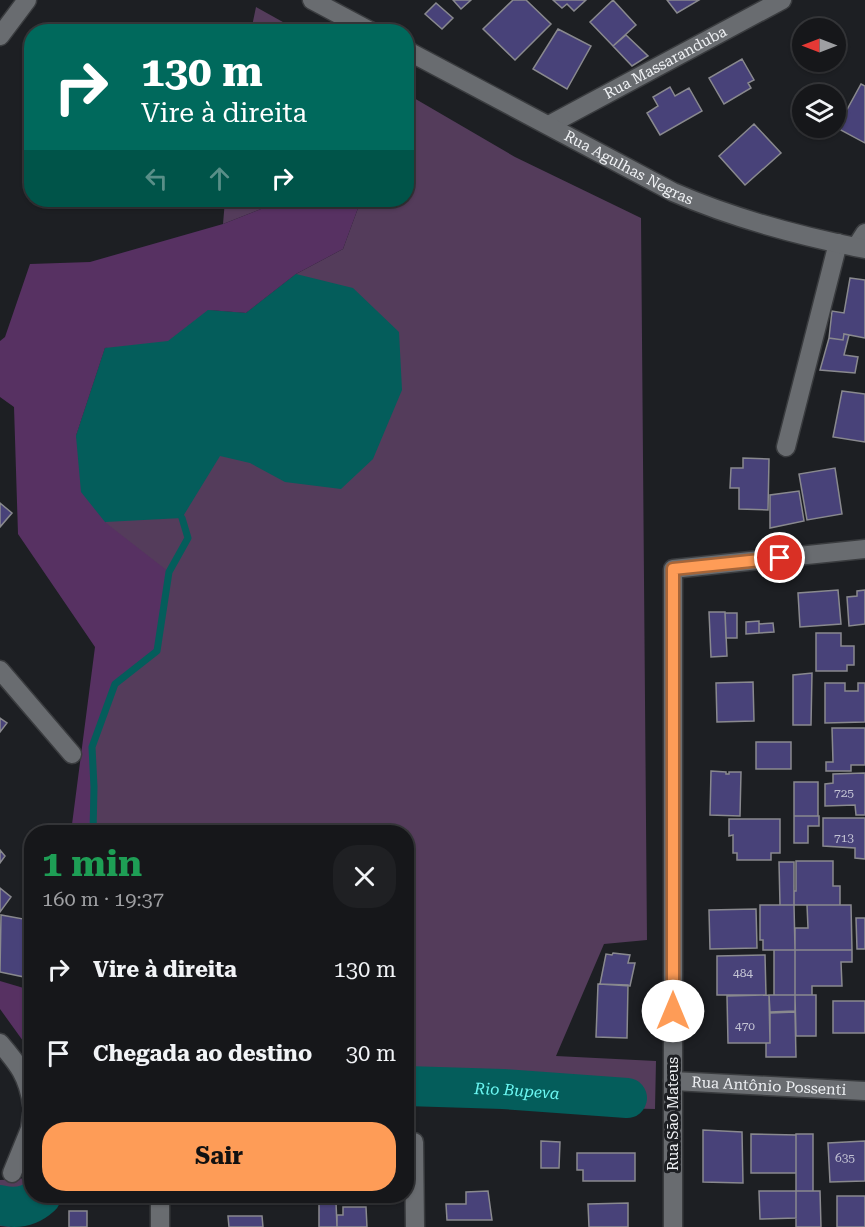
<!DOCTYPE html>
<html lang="pt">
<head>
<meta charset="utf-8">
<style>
	:root { --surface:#16171a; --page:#1f2023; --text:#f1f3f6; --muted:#9e9fa2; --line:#353639; --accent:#fe9c57 }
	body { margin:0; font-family:"Roboto Serif",serif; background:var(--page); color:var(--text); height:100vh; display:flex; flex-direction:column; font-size:22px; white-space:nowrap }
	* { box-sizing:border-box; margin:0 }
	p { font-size:20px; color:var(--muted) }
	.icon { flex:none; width:33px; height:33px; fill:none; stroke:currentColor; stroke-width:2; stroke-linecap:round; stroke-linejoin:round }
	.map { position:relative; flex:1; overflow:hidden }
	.panel { position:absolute; left:24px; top:825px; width:390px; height:378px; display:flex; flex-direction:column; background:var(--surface); border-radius:24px; box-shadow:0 2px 4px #0004,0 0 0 2px var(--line) }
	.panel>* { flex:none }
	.hud { position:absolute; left:24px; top:24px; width:390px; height:183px; border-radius:24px; box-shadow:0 2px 4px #0004,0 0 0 2px var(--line); background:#00695c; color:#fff; overflow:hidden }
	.needle { width:39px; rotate:270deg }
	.buttons { position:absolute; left:792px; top:18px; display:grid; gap:12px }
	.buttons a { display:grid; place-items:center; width:54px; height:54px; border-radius:50%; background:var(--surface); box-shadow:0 2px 4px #0004,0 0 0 2px var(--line); font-size:30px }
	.pin { position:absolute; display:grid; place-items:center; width:51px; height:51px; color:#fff; margin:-26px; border:3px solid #fff; border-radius:50%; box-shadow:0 2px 6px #0007 }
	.me { position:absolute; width:66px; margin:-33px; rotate:0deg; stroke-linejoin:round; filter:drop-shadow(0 0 4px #0008) }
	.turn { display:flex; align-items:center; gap:21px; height:126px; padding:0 18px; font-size:27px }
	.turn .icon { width:78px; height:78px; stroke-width:2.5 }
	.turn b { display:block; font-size:42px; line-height:51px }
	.lanes { display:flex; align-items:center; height:57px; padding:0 18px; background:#0003; justify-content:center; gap:30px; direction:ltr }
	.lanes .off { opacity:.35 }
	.round { display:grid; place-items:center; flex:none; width:63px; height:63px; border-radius:24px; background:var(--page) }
	.head { display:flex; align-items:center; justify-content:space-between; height:102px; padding:0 18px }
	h1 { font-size:36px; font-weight:700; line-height:45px; color:#1e9e55 }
	.cta { display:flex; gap:12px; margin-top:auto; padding:12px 18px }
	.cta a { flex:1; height:69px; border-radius:24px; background:var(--accent); color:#111; font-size:24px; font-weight:700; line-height:69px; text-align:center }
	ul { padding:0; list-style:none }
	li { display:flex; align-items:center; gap:18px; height:84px; padding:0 18px }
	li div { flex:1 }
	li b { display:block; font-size:22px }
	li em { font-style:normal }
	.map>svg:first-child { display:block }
</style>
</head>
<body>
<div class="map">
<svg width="865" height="1227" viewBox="0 0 865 1227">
	<rect width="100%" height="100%" fill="#1d1f23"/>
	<!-- green -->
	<path fill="#543c5b" d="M256 7 299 31H251Z
		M407 94 515 157 641 218 647 940 604 944 556 1056 656 1061 655 1109 407 1103 406 832H93L94 787 92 747 115 684 157 651 105 522 76 436 105 348 208 310 246 313 296 274 343 249 361 200H406Z
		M225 200H284L223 224Z
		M31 1175 32 1196H78L9 1227 0 1226V1180L20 1179Z"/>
	<!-- forest -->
	<path fill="#573162" d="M284 200H361L343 249 296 274 246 313 208 310 168 341 105 348 76 436 106 523 169 572 157 651 115 684 92 747 94 787 93 832H71L95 647 18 534 14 407 0 397V341L5 337 30 264 90 262 223 224Z
		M0 981 27 989 31 986V1052L0 1009Z"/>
	<!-- water -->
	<path fill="#045d5b" d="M296 274 353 288 399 332 402 390 373 459 341 489 285 482 250 463 220 456 182 518 105 522 81 492 76 436 105 348 168 341 208 310 246 313Z"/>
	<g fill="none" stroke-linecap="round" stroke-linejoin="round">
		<!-- stream -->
		<path stroke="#045d5b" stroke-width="7" d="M93 832 94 787 92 747 115 684 157 651 169 572 188 538 182 518"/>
		<!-- river -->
		<g stroke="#045d5b" stroke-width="40">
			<path id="s1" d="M406 1086 503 1089 627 1098"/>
			<path d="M0 1205C15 1209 29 1207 41 1196"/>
		</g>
	</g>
	<!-- building -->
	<path fill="#484279" stroke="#89898e" stroke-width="1.5" d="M453 0H471L461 9Z
		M513 0H526L551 24 515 60 483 29Z
		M553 0H586L574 11 567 4 562 8Z
		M613 0 636 25 613 46 590 22Z
		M667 0H699L677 13Z
		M436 3 453 18 442 29 425 14Z
		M558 29 591 46 567 89 533 69Z
		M626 35 648 56 632 66 613 46Z
		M742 59 754 80 748 83 751 88 724 104 709 78Z
		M861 84 865 86V143L837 128Z
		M670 87 675 96 689 88 702 111 660 135 647 113 658 106 653 97Z
		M754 124 781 153 745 185 719 156Z
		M850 278 865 280V338L844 334 843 340 829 338 832 311 844 313Z
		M844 334 849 335 844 355 858 357 855 373 820 370 829 338 843 340Z
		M842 391 865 394V442L833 437Z
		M743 458 769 459 768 510 739 509V488H730L731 468H743Z
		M835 468 842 514 807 520 799 474Z
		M799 491 804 521 770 528V495Z
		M0 503 12 513 0 527Z
		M838 590 841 624 800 627 798 593Z
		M865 590V624L849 626 847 597 857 596V591Z
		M709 612H725L727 656 711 657Z
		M725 613H737V638H726Z
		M759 621V633L746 634V622Z
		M773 623 774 632 759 633V624Z
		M816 633H841V646H854V665H847V671H816Z
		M812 673 811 725H793V675Z
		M753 682 754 721 717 722 716 683Z
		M825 683H845V691H858V683H865V722L825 723Z
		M0 718 7 723 0 732Z
		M832 728H865V765H851V771H826V762H833Z
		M756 742H791V769H756Z
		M711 771 726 772V774H729V772H741L740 816 710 815Z
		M865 773V815H856L855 805 825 806V784L833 783V774Z
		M794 782H818V816H794Z
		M794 816H819V826H808V843H794Z
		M823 818H865V859L855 858V848L823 846Z
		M729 819H780V853H771V860H737V853H733V835L729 836Z
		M0 850 5 856 0 863Z
		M796 861H833V886H840V905H794V891H796Z
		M779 862H794V905H780Z
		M0 888 11 897 0 912Z
		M760 905H794L795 950H763V940H760Z
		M807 905H851L852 950H795V928H808Z
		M756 909 757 948 710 949 709 910Z
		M24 913 32 914V962L29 978 0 972 1 915 23 919Z
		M856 918H865V949H857Z
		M774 950H795V995H774Z
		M795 950H852V962H841L842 986H812V995H795Z
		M613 953 630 955 628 963H635L630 986 600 984 606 954 612 955Z
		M765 955 766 995H717V956Z
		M598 984 628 985 627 1038 596 1037Z
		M769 995 770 1043H728L727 996Z
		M769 995H795V1011L770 1012Z
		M795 995H816V1036H796Z
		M833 1001H865V1033H833Z
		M795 1012 796 1057H766V1043H770V1013Z
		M703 1130 742 1132 743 1183 703 1182Z
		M751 1134 796 1135V1173H751Z
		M796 1134H813V1191H796Z
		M541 1141 560 1142 559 1168H541Z
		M865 1141V1181L830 1182 828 1143Z
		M577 1153H635V1181H583V1170H577Z
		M488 1191 492 1220H447L446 1204H466V1192Z
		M759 1191H796V1218L760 1219Z
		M796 1191H820L821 1227H796Z
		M837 1196H865V1227H837Z
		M319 1202H336L337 1227H319Z
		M628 1203V1227H589L588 1204Z
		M343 1207H366L367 1227H337V1215H343Z
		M69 1211H87V1227H69Z
		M228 1216H262L263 1227H229Z"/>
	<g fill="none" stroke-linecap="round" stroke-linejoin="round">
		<!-- street casing -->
		<g stroke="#3a3c3f" stroke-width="21">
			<g id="street">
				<path id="s2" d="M549 125 782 0"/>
				<path d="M856 247 865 233"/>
				<path d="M786 447 838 243"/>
				<path d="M0 670 72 754"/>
				<path d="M0 1043C18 1064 28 1076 32 1105"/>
				<path id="s3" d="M673 1081 865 1091"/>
				<path d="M414 1142 415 1227"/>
				<path d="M12 1173 30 1129 32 1114"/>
				<path d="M160 1196V1227"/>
				<path d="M673 1227V569L865 549"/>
			</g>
		</g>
		<!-- secondary casing -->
		<g stroke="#3a3c3f" stroke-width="21">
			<g id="secondary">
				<path d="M312 0 372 32"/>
				<path d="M0 36 27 0"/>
				<path id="s4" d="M406 50 673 192C735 219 799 236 865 249"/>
			</g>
		</g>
		<!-- street -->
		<use href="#street" stroke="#696c70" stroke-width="18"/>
		<!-- secondary -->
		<use href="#secondary" stroke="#696c70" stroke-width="18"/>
	</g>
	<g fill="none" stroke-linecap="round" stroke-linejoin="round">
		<!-- route casing -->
		<g stroke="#a56539" stroke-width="15">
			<path id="route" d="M673 1011V569L780 558"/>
		</g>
		<!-- route -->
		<use href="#route" stroke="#fe9c57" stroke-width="10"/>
	</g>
	<g text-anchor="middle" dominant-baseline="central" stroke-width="6" stroke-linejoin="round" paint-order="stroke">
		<!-- number labels -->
		<g font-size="12" fill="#c4c4d4">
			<text x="844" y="793">725</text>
			<text x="844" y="838">713</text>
			<text x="743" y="973">484</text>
			<text x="745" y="1026">470</text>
			<text x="845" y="1158">635</text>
		</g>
		<!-- street labels -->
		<g font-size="15" fill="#eef0f3" stroke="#1d1f23">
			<text stroke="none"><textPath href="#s2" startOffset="132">Rua Massaranduba</textPath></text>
			<text stroke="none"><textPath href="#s4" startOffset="252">Rua Agulhas Negras</textPath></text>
			<text stroke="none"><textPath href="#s3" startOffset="96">Rua Antônio Possenti</textPath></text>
			<text transform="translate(673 1114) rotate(-90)">Rua São Mateus</text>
		</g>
		<!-- water labels -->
		<g font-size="16" font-style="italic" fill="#6bf7f2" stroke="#1d1f23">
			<text stroke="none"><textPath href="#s1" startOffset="111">Rio Bupeva</textPath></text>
		</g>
	</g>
</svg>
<div class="buttons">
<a><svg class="needle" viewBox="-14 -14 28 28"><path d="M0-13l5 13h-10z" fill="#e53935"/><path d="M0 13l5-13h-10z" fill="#9e9fa2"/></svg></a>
<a><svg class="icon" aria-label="layers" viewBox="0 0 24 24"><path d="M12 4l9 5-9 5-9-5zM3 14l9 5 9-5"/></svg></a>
</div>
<div class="pin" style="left:780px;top:558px;background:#d93025"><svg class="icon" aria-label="arrive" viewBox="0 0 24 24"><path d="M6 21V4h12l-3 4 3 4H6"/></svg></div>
<svg class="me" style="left:673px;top:1011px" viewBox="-20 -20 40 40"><circle r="19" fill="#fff"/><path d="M0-13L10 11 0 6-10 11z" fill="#fe9c57"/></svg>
<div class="hud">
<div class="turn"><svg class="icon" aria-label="right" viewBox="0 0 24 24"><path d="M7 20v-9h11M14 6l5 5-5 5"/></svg><div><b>130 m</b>Vire à direita</div></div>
<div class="lanes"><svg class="icon off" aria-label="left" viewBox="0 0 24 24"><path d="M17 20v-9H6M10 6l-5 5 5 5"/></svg><svg class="icon off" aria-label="ahead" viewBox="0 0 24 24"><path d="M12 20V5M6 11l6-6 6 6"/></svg><svg class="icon" aria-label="right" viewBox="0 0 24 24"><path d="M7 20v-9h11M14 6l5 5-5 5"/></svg></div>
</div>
<section class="panel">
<div class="head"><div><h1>1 min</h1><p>160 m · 19:37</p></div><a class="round"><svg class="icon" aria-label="close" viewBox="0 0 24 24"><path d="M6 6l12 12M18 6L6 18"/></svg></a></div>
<ul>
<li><svg class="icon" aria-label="right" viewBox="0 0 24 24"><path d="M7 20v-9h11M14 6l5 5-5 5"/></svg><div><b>Vire à direita</b></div><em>130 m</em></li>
<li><svg class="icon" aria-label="arrive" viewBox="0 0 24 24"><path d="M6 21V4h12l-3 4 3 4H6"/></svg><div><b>Chegada ao destino</b></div><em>30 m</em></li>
</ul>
<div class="cta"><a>Sair</a></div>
</section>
</div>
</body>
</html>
